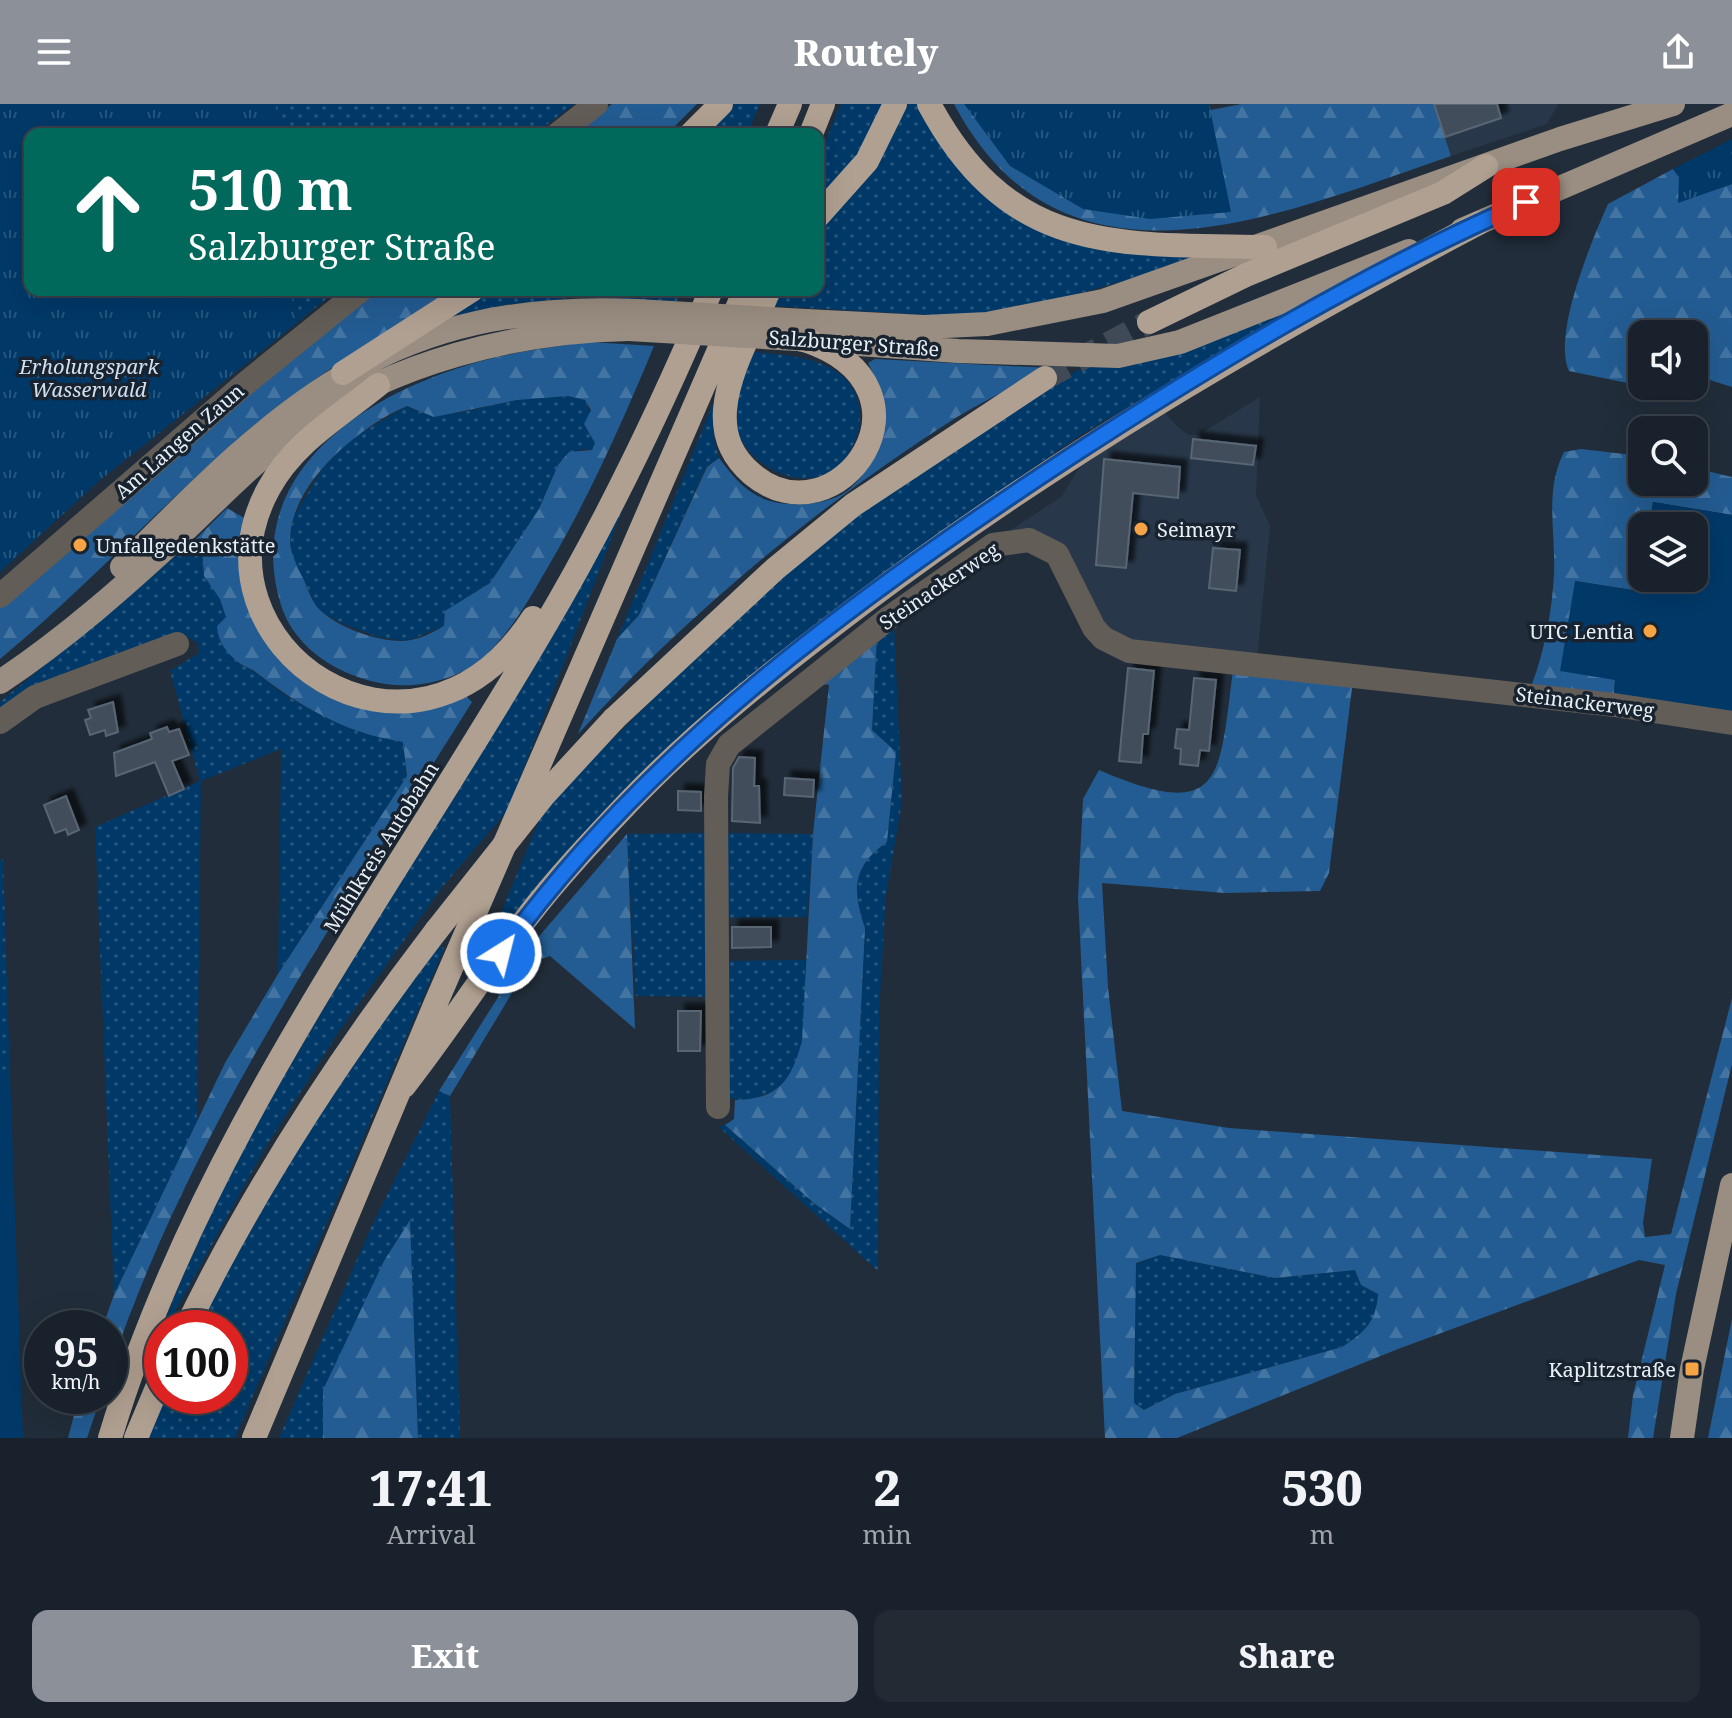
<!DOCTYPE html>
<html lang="en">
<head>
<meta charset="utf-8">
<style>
	:root { --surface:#19222c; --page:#222a34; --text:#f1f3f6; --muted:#9fa4a9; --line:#373f48; --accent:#8c9099 }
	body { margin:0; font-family:"Noto Serif",serif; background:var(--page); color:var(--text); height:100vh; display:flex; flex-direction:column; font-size:30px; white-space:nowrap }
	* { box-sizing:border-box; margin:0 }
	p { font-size:26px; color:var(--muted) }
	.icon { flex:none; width:44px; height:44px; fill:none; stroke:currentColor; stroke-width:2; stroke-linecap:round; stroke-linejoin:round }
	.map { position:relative; height:1334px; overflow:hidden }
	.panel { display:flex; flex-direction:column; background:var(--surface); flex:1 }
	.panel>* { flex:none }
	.top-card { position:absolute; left:24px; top:24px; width:800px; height:168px; border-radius:16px; box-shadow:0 8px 32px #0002,0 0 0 2px var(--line); background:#00695c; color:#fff; overflow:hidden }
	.buttons { position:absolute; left:1628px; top:216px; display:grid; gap:16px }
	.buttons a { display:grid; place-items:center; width:80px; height:80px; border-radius:16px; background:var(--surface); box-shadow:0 8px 32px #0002,0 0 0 2px var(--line); font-size:40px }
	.speed { position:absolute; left:24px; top:1206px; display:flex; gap:16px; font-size:40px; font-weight:700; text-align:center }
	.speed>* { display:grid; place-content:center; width:104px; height:104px; border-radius:50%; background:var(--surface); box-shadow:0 8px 32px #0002,0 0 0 2px var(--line); line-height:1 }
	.speed small { font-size:20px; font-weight:400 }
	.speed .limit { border:12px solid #d22; background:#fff; color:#111 }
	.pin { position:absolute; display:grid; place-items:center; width:68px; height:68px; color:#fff; margin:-34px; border-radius:16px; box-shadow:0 4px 12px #0006 }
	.me { position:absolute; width:88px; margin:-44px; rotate:36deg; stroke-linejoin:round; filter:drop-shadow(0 0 6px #0008) }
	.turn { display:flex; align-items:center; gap:28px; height:168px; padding:0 32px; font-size:36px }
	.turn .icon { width:104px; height:104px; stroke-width:2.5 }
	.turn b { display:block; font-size:56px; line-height:68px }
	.eta { display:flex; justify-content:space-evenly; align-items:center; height:136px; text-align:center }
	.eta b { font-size:48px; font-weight:800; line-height:56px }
	.action { display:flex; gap:16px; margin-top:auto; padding:16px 32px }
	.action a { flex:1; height:92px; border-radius:16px; background:var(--accent); color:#fff; font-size:32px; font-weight:800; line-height:92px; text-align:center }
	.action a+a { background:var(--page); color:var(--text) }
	header { display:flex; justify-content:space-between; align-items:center; height:104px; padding:0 32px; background:var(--accent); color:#fff; font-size:36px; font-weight:800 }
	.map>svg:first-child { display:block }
</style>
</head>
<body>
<header><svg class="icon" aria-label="menu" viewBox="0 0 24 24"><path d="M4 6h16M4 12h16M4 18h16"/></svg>Routely<svg class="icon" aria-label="share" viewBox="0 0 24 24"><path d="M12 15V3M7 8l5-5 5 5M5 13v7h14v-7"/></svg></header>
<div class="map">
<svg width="1732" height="1334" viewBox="0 0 1732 1334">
	<defs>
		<pattern id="grass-dots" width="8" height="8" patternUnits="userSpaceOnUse" patternTransform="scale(2)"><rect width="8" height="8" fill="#003968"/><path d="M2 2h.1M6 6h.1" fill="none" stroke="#25567e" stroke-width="1.8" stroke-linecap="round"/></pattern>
		<pattern id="forest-firs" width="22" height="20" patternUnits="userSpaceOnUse" patternTransform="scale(2)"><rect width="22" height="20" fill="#235c92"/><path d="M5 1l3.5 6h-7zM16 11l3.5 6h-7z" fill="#4374a2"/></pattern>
		<pattern id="park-tufts" width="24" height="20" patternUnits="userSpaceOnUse" patternTransform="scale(2)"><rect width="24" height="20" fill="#003968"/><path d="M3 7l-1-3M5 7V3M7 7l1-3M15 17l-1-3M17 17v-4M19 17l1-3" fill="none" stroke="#25567e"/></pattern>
		<filter id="shadow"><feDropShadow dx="7" dy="-7" stdDeviation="2" flood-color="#0009"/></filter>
	</defs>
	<rect width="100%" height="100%" fill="#212d3a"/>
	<!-- built -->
	<path fill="#28384a" d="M1434 0H1558L1547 20 1451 52Z
		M1260 293 1256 391 1270 422 1257 555 1136 542 1104 527 1074 467 1000 433 1061 393 1081 361 1165 309 1179 324 1189 331H1198Z"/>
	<!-- grass -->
	<path fill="url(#grass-dots)" d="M275 0H574L535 30H279Z
		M733 0H760L747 30H703Z
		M841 0H884L858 51 818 98V55Z
		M901 0H920L1008 108 1231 146 1026 205 945 212 773 202 778 186H818V124L868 66Z
		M290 186H337L297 219Z
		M488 186H681L677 197 573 194 506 201 446 214Z
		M1320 190 1082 330 912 448 764 561 481 857 545 702 740 509 840 425 945 347 1078 266 1146 254Z
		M752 248C801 252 867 257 859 323 857 337 846 357 835 365 798 391 742 358 734 318 729 295 743 269 752 248Z
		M568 292 585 296C592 310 598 331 593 346L581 345 558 361 539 405 490 479 460 498 444 522 407 537 378 533 343 520 318 506 293 454 289 435 294 412 323 364 351 335 407 302C441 321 482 301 517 296 534 293 551 294 568 292Z
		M713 300 714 335 719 354 706 363 639 511 617 535Z
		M628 391 508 706 443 782 339 927 265 1044 166 1224H162L152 1251C180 1173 216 1099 253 1024Z
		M194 437 202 444 204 472 221 495 241 561C257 567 268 579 282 589 319 612 360 631 403 638L407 672 278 870 281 645 201 677 197 1018 114 1191 95 723 200 677 170 567 199 549 198 539 184 531 0 613V598Z
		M894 519 902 698 886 791 879 909 878 1167 719 1023 725 1021 815 1100 850 1125 865 824C852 785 852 763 887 738L896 648 872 626 877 533Z
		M706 729 709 893 636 892 627 730Z
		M725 729 813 730 807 813 725 814Z
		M3 755 10 970H0V757Z
		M440 840 444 845 235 1334H145L162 1292H230V1224H194L321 1003Z
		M805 856C804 897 814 973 766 990 754 995 743 998 730 994L726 987 725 857Z
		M439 987 450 992 460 1334H418L410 1118 323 1286V1334H279L372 1121Z
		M1160 1151 1275 1174 1355 1166 1361 1181 1378 1190C1376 1218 1365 1228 1342 1243L1175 1290 1144 1306 1134 1299 1136 1160Z"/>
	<!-- forest -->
	<path fill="url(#forest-firs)" fill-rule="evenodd" d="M612 0H697L667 30H573Z
		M954 0H1209L1211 6 1241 0H1434L1451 52C1281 110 1064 208 954 0Z
		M1673 65 1679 73V98L1732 80V283L1694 271V230H1642V282L1569 267C1552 231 1592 136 1608 100Z
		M378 186H452C382 232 310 274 246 328 161 401 86 484 0 555V500L267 273Z
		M590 238 654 242C623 317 590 391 549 461 531 492 513 525 487 550 461 575 421 585 386 580 341 573 295 546 281 501 242 374 357 295 465 262 506 249 547 243 590 238ZM568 292 585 296 591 306 584 320 595 339 592 346 569 348 558 361 539 405 490 479 445 507 444 522C433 528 423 534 411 536 385 541 338 524 320 506 312 499 307 483 303 474 297 462 289 447 290 434 292 378 360 322 407 302L434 313 517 296Z
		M875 255 1049 264C1019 281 986 295 957 313 817 402 690 508 578 630L617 535 639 511 707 363 719 354C731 370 744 387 764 395 787 404 827 402 847 387 869 370 888 332 885 305 883 288 875 274 868 259Z
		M1581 345 1642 352V378H1694V364L1732 373V411L1653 398 1649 422H1642L1639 487 1575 477 1615 576 1614 590 1547 586 1532 580C1545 546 1552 506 1554 471 1556 430 1544 387 1564 348Z
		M227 404 246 415 255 510 375 605 410 607 467 593 472 598C338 813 191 1024 110 1266V1224H102L114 1191 225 959 278 870 407 672 403 638C344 629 299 602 253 566 235 559 218 543 217 522L226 513 220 495 204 472 202 444 194 437Z
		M877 533 872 626 896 648 887 738C852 763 852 785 865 824L850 1125 815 1100 725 1021 734 1015 735 996C779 995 791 977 802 937L813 730 829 581 816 579Z
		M1233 566 1353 576 1329 769 1320 787 1224 789 1102 779 1108 883 1122 1007 1229 1024 1652 1055 1643 1119 1645 1133 1671 1130 1732 894V960L1676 1190 1653 1334H1628L1633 1291 1665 1161 1639 1156 1398 1245 1177 1334H1105L1078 793 1083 695 1099 666C1224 720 1219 674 1233 566ZM1160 1151 1275 1174 1355 1166 1361 1181 1378 1190C1376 1218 1365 1228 1342 1243L1175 1290 1144 1306 1134 1299 1136 1159Z
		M627 730 635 925 550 852 530 859 450 992 439 987 529 844Z
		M410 1116 418 1334H323V1286L384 1157Z
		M1732 1215V1334H1708Z
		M79 1292H101L87 1334H68Z"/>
	<!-- park -->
	<path fill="url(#park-tufts)" d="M0 0H275L279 30H30V186H290L297 219 99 377 0 468Z
		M964 0H1209L1231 108 1150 115 1083 105 1010 62Z
		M1732 35V80L1678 99 1679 73 1673 65Z"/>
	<!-- pitch -->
	<path fill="#003968" d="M1653 398 1732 411V614L1614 590 1615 576 1560 567 1575 477 1638 487 1642 467V474H1694V422H1649Z
		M0 970H10L23 1334H0Z"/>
	<!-- building -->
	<path fill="#424e5c" stroke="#586573" stroke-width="2" filter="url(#shadow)" d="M1434 0H1497L1501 14 1445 33Z
		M1193 335 1256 342 1253 361 1191 354Z
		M1104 355 1180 363 1178 394 1133 389 1126 464 1096 461Z
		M1213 444 1240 446 1236 487 1209 484Z
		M1128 564 1154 567 1148 630H1143L1141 659 1119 657Z
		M1194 574 1216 576 1209 647 1200 646 1198 662 1180 660 1181 645 1175 644 1177 625 1189 626Z
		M113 598 118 628 106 632 105 626 90 631 85 616 91 614 88 606Z
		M167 623 169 628 179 625 189 651 172 657 184 685 169 692 155 658 116 672 114 649 152 635 150 629Z
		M739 653 755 654 754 682H759L760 719 732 717 733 664Z
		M785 674 814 676 813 693 784 691Z
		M678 687 701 688V707L678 706Z
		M66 692 79 726 68 731 66 725 55 729 44 701Z
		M732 823H771V843L732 844Z
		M678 907H701L700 947H678Z"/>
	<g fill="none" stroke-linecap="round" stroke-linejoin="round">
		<!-- highway-tunnel -->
		<path stroke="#3f4a56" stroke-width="24" stroke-dasharray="24 12" stroke-linecap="butt" d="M1045 274 1149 218"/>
		<!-- minor -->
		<path stroke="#635d57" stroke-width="24" d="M558 30 596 0
			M0 492 246 279 361 186
			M0 618 35 593 177 540
			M718 1003 716 692 718 660 729 641 890 513 993 441 1029 436 1057 450 1094 524 1103 534 1129 547 1614 601 1732 619"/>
		<!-- major -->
		<path stroke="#9a8d81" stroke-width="24" d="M1462 126 1732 10
			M806 217 924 223 987 220 1103 197 1560 35 1673 0
			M802 236 958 247 1118 252 1180 238 1409 147
			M122 463C285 298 391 196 637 207
			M0 578C65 535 126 481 183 428 221 392 258 353 301 323 395 258 516 227 629 225
			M1682 1334 1692 1265 1732 1081"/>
		<!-- highway -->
		<path stroke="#b0a091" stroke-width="24" d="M929 0C1010 151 1116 140 1265 143
			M691 30 721 0
			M777 30 790 0
			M811 30 823 0
			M818 112 867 57 895 0
			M769 186C754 223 728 266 725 306 723 333 732 353 752 370 838 442 948 284 805 236
			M1149 218 1246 171 1443 89 1486 62
			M343 269 472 186
			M378 281C339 313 294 338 269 384 183 539 412 700 533 514
			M614 615 775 465 853 401 1045 274
			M404 982C448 926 485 867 528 812 558 773 592 737 626 701 696 627 778 563 860 501 1059 351 1260 234 1479 119
			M186 1224C254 1084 341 951 436 827
			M110 1334C199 1037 389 789 543 525 607 417 662 302 711 186
			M136 1334 162 1272
			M254 1334 435 901 745 186"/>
		<!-- major-bridge -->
		<path stroke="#9a8d81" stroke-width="24" d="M637 207 806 217
			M629 225 796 235"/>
		<!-- highway-bridge -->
		<path stroke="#b0a091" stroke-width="24" d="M436 827 544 691 614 615"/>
	</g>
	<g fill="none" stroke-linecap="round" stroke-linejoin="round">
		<!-- route casing -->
		<g stroke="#114b97" stroke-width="20">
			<path id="route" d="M501 849C648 644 862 489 1071 352 1215 258 1368 167 1526 98"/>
		</g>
		<!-- route -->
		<use href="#route" stroke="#1a73e8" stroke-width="14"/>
	</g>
	<!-- markers -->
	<g fill="#f5a345" stroke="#18232f" stroke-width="3">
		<circle cx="1141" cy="425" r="8"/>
		<circle cx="80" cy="441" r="8"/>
		<circle cx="1650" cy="527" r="8"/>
		<rect x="1684" y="1257" width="16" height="16" rx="4"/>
	</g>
	<g text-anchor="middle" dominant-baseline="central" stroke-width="7" stroke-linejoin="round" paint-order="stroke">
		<!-- street labels -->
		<g font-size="20" fill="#e6eef6" stroke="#18232f">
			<text transform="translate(854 239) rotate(4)">Salzburger Straße</text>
			<text transform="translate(179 337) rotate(-41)">Am Langen Zaun</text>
			<text transform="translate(939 482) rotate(-34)">Steinackerweg</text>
			<text transform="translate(1585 598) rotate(7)">Steinackerweg</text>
			<text transform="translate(381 743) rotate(-58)">Mühlkreis Autobahn</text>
		</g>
		<!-- park labels -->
		<g font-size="20" font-style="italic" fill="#d2e1f1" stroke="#18232f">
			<text x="89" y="262">Erholungspark<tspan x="89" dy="23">Wasserwald</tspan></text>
		</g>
		<!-- poi labels -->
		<g font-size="20" fill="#e6eef6" stroke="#18232f" text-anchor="start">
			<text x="1157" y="425">Seimayr</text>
			<text x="96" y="441">Unfallgedenkstätte</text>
			<text x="1634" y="527" text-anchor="end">UTC Lentia</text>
			<text x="1676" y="1265" text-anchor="end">Kaplitzstraße</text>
		</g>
	</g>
</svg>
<div class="buttons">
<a><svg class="icon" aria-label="sound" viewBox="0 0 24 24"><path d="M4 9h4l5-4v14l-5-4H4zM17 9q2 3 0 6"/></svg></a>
<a><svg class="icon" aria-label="search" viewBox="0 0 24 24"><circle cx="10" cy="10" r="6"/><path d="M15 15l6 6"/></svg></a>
<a><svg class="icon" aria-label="layers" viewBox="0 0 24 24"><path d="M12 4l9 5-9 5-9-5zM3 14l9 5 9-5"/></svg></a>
</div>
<div class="speed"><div>95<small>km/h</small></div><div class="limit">100</div></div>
<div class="pin" style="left:1526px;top:98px;background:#d93025"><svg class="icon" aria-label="arrive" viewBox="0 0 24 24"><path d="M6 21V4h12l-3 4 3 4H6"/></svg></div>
<svg class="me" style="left:501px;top:849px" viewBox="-20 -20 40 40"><circle r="17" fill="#1a73e8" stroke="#fff" stroke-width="3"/><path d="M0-11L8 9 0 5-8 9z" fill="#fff"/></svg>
<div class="top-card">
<div class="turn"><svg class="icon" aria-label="ahead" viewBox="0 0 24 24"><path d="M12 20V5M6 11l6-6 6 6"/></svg><div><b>510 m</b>Salzburger Straße</div></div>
</div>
</div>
<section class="panel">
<div class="eta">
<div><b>17:41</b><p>Arrival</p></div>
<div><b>2</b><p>min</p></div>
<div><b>530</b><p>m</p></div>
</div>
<div class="action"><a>Exit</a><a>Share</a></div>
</section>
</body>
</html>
